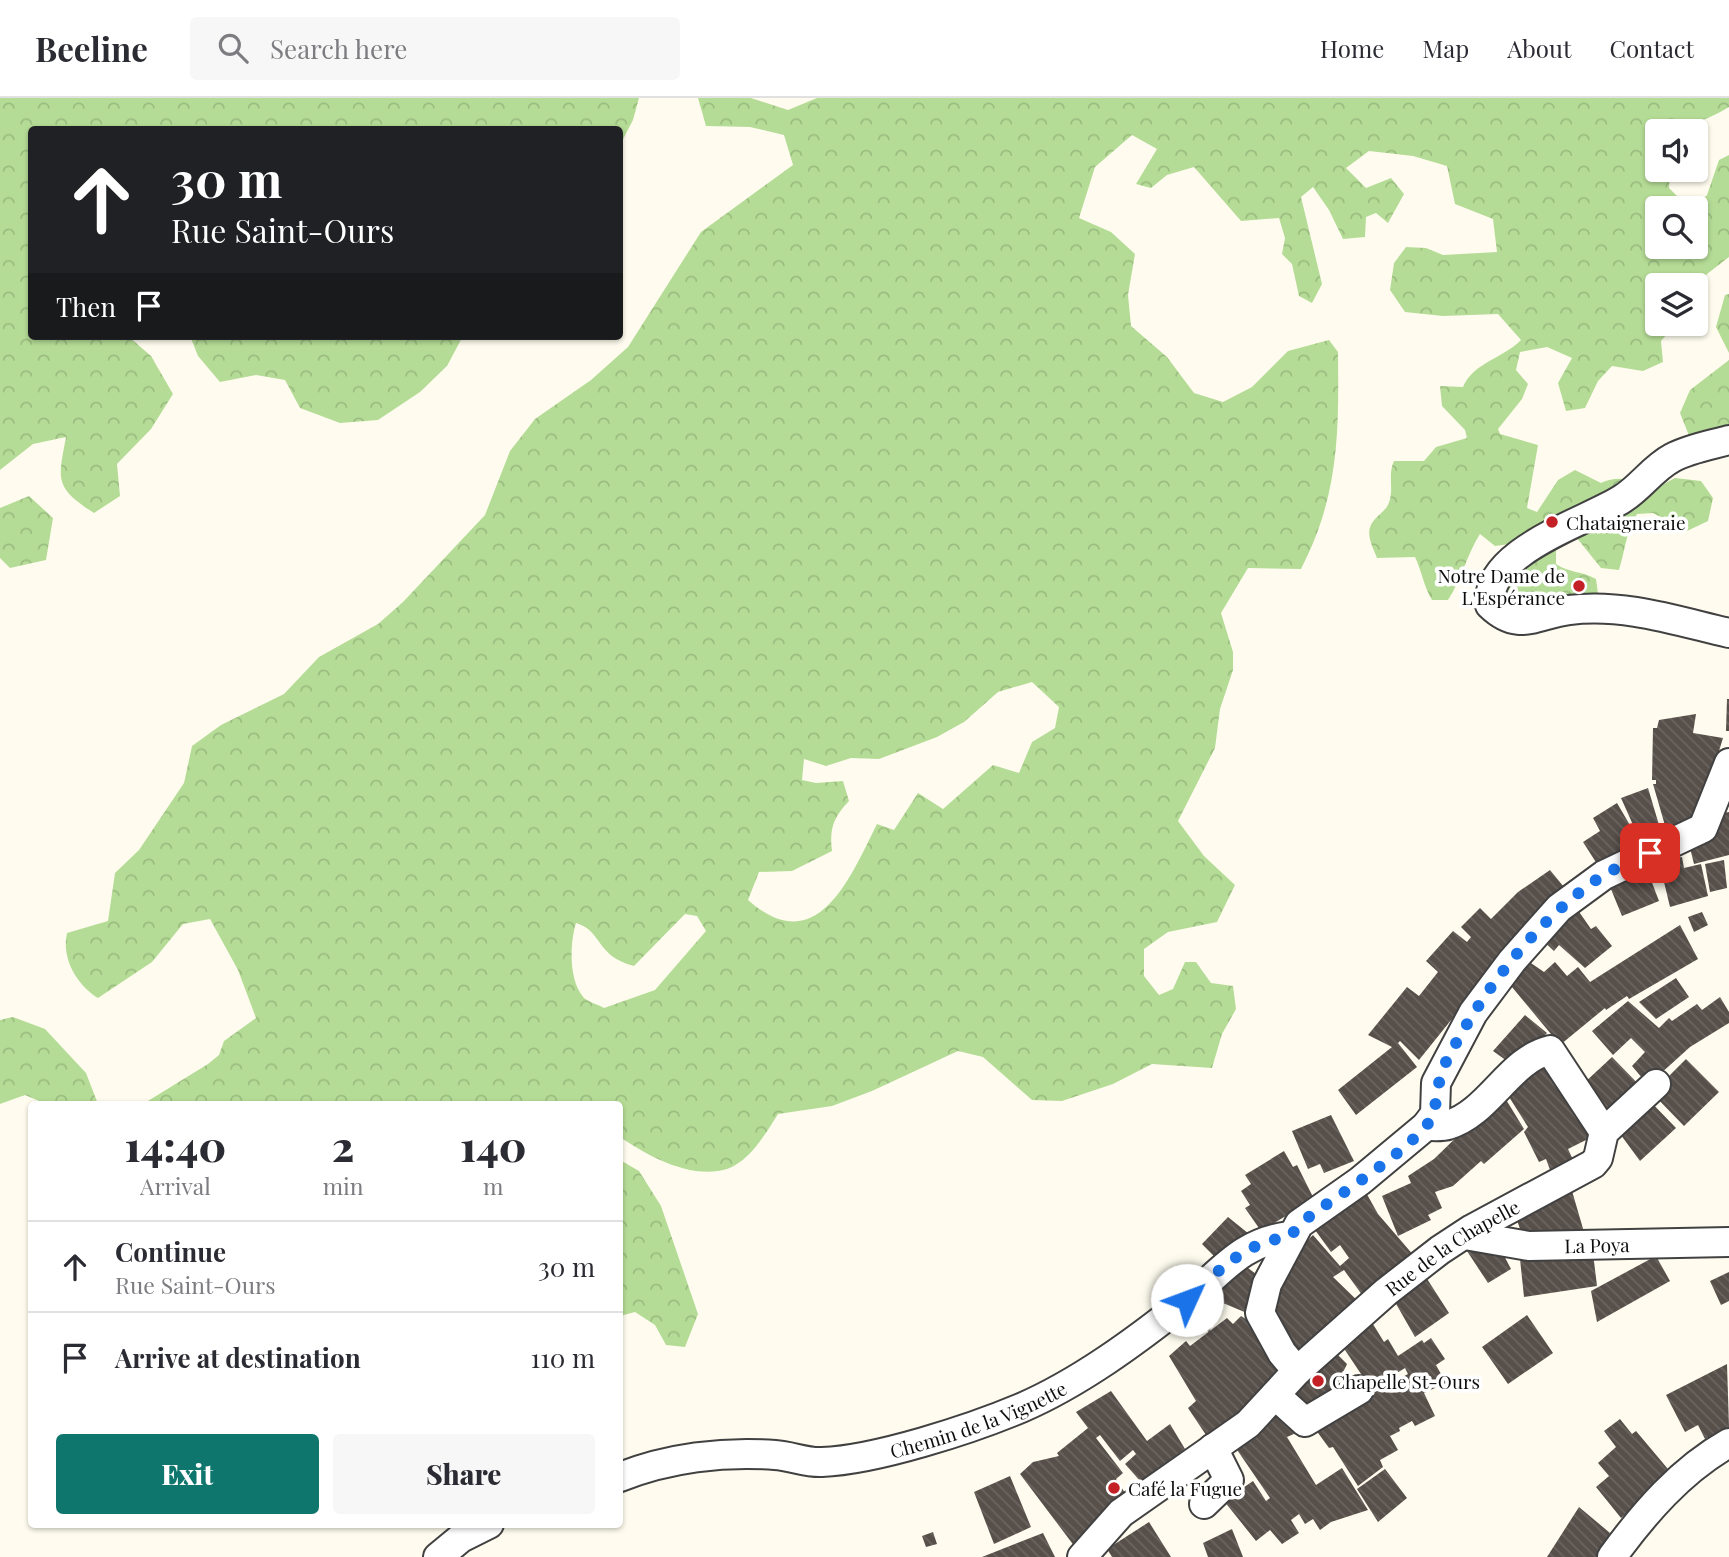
<!DOCTYPE html>
<html lang="en">
<head>
<meta charset="utf-8">
<style>
	:root { --surface:#fff; --page:#f7f7f7; --text:#2b2b33; --muted:#7c7c81; --line:#e1e1e2; --accent:#0f766e }
	body { margin:0; font-family:"Playfair Display",serif; background:var(--page); color:var(--text); height:100vh; display:flex; flex-direction:column; font-size:26px; white-space:nowrap }
	* { box-sizing:border-box; margin:0 }
	p { font-size:23px; color:var(--muted) }
	.icon { flex:none; width:38px; height:38px; fill:none; stroke:currentColor; stroke-width:2; stroke-linecap:round; stroke-linejoin:round }
	.map { position:relative; flex:1; overflow:hidden }
	.details { position:absolute; left:28px; top:1003px; width:595px; height:427px; display:flex; flex-direction:column; background:var(--surface); border-radius:7px; box-shadow:0 2px 5px #0004 }
	.details>* { flex:none }
	.hud { position:absolute; left:28px; top:28px; width:595px; height:214px; border-radius:7px; box-shadow:0 2px 5px #0004; background:#202124; color:#fff; overflow:hidden }
	.controls { position:absolute; left:1645px; top:21px; display:grid; gap:14px }
	.controls a { display:grid; place-items:center; width:63px; height:63px; border-radius:7px; background:var(--surface); box-shadow:0 2px 5px #0004; font-size:35px }
	.pin { position:absolute; display:grid; place-items:center; width:60px; height:60px; color:#fff; margin:-30px; border-radius:14px; box-shadow:0 4px 10px #0006 }
	.me { position:absolute; width:77px; margin:-38px; rotate:47deg; stroke-linejoin:round; filter:drop-shadow(0 0 5px #0008) }
	.turn { display:flex; align-items:center; gap:24px; height:147px; padding:0 28px; font-size:32px }
	.turn .icon { width:91px; height:91px; stroke-width:2.5 }
	.turn b { display:block; font-size:49px; line-height:60px }
	.then { display:flex; align-items:center; height:66px; padding:0 28px; background:#0003; gap:14px; font-size:26px }
	.eta { display:flex; justify-content:space-evenly; align-items:center; height:119px; text-align:center }
	.eta b { font-size:42px; font-weight:800; line-height:49px }
	.primary-button { display:flex; gap:14px; margin-top:auto; padding:14px 28px }
	.primary-button a { flex:1; height:80px; border-radius:7px; background:var(--accent); color:#fff; font-size:28px; font-weight:800; line-height:80px; text-align:center }
	.primary-button a+a { background:var(--page); color:var(--text) }
	ul { padding:0; list-style:none }
	li { display:flex; align-items:center; gap:21px; height:91px; padding:0 28px; border-top:2px solid var(--line) }
	li div { flex:1 }
	li b { display:block; font-size:26px }
	li em { font-style:normal }
	header { display:flex; align-items:center; gap:42px; box-sizing:border-box; height:98px; padding:0 35px; background:var(--surface); border-bottom:2px solid var(--line) }
	header strong { font-size:33px }
	nav { display:flex; gap:38px; margin-inline-start:auto; font-size:24px }
	.search { width:490px; height:63px; background:var(--page); display:flex; align-items:center; gap:18px; box-sizing:border-box; padding:0 24px; border-radius:7px; color:var(--muted); font-size:26px }
	.map>svg:first-child { display:block }
</style>
</head>
<body>
<header>
<strong>Beeline</strong>
<div class="search"><svg class="icon" aria-label="search" viewBox="0 0 24 24"><circle cx="10" cy="10" r="6"/><path d="M15 15l6 6"/></svg>Search here</div>
<nav><a>Home</a><a>Map</a><a>About</a><a>Contact</a></nav>
</header>
<div class="map">
<svg width="1729" height="1459" viewBox="0 0 1729 1459">
	<defs>
		<pattern id="forest-crowns" width="20" height="18" patternUnits="userSpaceOnUse" patternTransform="scale(1.75)"><rect width="20" height="18" fill="#b5dc96"/><path d="M2 6a3 3 0 1 1 6 0M12 15a3 3 0 1 1 6 0" fill="none" stroke="#9abc80"/></pattern>
		<pattern id="building-back-hatch" width="6" height="6" patternUnits="userSpaceOnUse" patternTransform="scale(1.75)"><rect width="6" height="6" fill="#574f4a"/><path d="M-1 5l2 2M0 0l6 6M5-1l2 2" fill="none" stroke="#6a6460"/></pattern>
	</defs>
	<rect width="100%" height="100%" fill="#fffcef"/>
	<!-- forest -->
	<path fill="url(#forest-crowns)" fill-rule="evenodd" d="M0 0H639L633 22 620 47V32H32V238H128L151 258 173 296 151 331 117 366 120 398 94 415C54 389 58 382 66 339L33 346 0 372Z
		M698 0H751L788 12 817 0H1729V9C1709 21 1680 33 1657 33V72H1670L1669 90 1689 110H1657V149H1696L1694 110 1707 97 1719 62 1729 57V159L1707 176 1696 194V187H1657V226H1676L1661 243 1663 264 1643 273 1612 268 1598 283 1585 310 1566 313 1558 285 1572 260 1547 249 1520 254 1516 272 1528 286 1522 301 1498 331 1500 336 1538 347 1527 410 1537 414 1558 382 1575 372 1601 385C1621 376 1634 383 1652 392L1675 380 1701 383 1713 400 1708 423 1687 433 1653 415 1637 416C1625 438 1626 449 1619 472L1601 470 1572 434 1556 452V466C1569 475 1582 473 1596 481L1598 496 1594 504 1516 516 1498 498 1510 446 1495 448 1480 436C1466 458 1462 481 1448 502H1432C1424 489 1422 474 1415 459L1377 460C1371 445 1363 432 1377 419 1381 415 1386 411 1388 407 1395 391 1387 378 1394 363H1424L1436 349 1467 340 1465 332 1442 308 1440 288 1463 289C1474 264 1502 261 1521 242L1498 216 1443 218 1405 214 1390 192 1394 165 1406 149 1426 150 1443 157 1497 154 1493 121 1455 106 1447 68 1413 58 1369 53 1346 70 1366 90 1391 80 1404 96 1388 125 1376 115 1366 119 1365 139 1343 141 1329 112 1313 89 1301 99 1322 186 1312 205 1299 198 1292 166 1282 156 1285 140 1279 120 1241 123 1194 69 1167 77 1151 90 1136 86 1157 51 1132 37 1095 69 1079 120 1111 134 1135 156 1128 197 1131 228 1167 259 1194 295 1223 304 1252 289 1288 253 1329 242 1338 254C1339 336 1339 397 1301 471L1248 470 1221 515 1233 554V572L1220 611 1215 650 1178 723 1204 758 1235 787 1217 824 1168 834 1144 851V878L1159 897 1173 891 1185 864H1196L1211 885 1233 888 1236 911 1222 936 1212 970 1152 966 1113 986 1062 1003 1032 1002 983 959 958 953 872 993 832 1008 778 1016C766 1035 750 1063 727 1071 691 1082 648 1058 620 1039V1006H143L208 966 219 957 224 943 256 920 238 872 210 821 183 826 152 864 98 900C77 887 61 860 67 835L108 823 115 775 139 752 184 685 192 648 221 627 284 596 319 559 378 526 403 504 485 417 510 353 535 321 591 282 628 249 701 134 793 67 784 37 750 29 706 28ZM1032 584 1059 609 1055 630 1032 644 1019 675 993 667 943 711 918 695 894 732 877 726C850 780 817 863 748 802L759 774 792 773 832 753C829 730 834 719 849 703L843 683 816 685 802 682 804 661 826 668 851 660 879 661 937 639 964 624 998 594ZM685 816 697 818 706 833 655 892 604 910C599 907 589 904 584 900 568 882 570 845 576 825 603 833 595 858 634 868Z
		M1729 196V255L1716 229 1725 197Z
		M190 238H463L447 268 420 294 378 322 340 325 300 310 285 282 256 277 220 284 198 258Z
		M1729 262V329L1690 340 1680 315 1690 292Z
		M29 398 53 420 46 462 10 470 0 460V410Z
		M13 919 45 931 86 975 98 1006H46L25 997 0 1006V922Z
		M620 1062 639 1073 661 1108 698 1216 685 1249 666 1247 655 1227 635 1214 620 1218V1164L623 1162 620 1155Z"/>
	<!-- building -->
	<path fill="url(#building-back-hatch)" d="M1727 601H1729V633H1726Z
		M1696 616 1693 635 1723 640 1698 722 1666 731 1653 686H1656V682H1652L1653 630H1657L1659 622Z
		M1648 690 1659 727 1638 738 1621 700Z
		M1617 705 1641 746 1599 769 1583 744 1600 733 1593 720Z
		M1729 714V757L1694 766 1688 742 1716 737 1717 716Z
		M1682 759 1684 770 1701 766 1708 798 1670 809 1659 763Z
		M1724 762 1727 790 1710 794 1705 766Z
		M1646 769 1659 803 1622 818 1608 784Z
		M1550 772 1568 794 1468 901 1419 962 1400 943 1398 945 1417 969 1356 1017 1338 992 1392 949 1368 937 1407 889 1419 898 1438 874 1426 863 1453 833 1467 844 1471 839 1461 829 1480 810 1491 821 1518 794Z
		M1575 808 1591 831 1596 828 1612 848 1585 870 1559 847 1554 853 1539 839Z
		M1702 814 1708 827 1694 834 1688 819Z
		M1680 827 1698 861 1629 901 1627 898 1606 912 1605 910 1560 947 1507 883 1525 861 1544 874 1555 864 1567 878 1578 869 1590 884Z
		M1676 880 1689 899 1656 921 1639 904Z
		M1720 899 1729 914V925L1690 949 1648 987 1632 968 1645 954 1631 940 1613 957 1592 933 1628 903 1659 930 1669 920 1672 923 1697 906 1702 912Z
		M1525 917 1547 935 1514 968 1493 953Z
		M1549 955 1600 1035 1568 1051 1575 1066 1552 1077 1546 1061 1539 1064 1524 1034 1528 1029 1504 991Z
		M1612 959 1645 993 1616 1021 1583 986Z
		M1686 961 1719 994 1684 1028 1652 995Z
		M1502 995 1524 1031 1484 1066 1481 1063 1453 1088 1435 1094 1442 1110 1428 1117 1431 1122 1398 1138 1382 1098 1411 1085 1408 1078 1434 1061Z
		M1646 999 1676 1030 1640 1063 1615 1029Z
		M1331 1017 1354 1063 1324 1075 1320 1066 1308 1071 1292 1033Z
		M1284 1053 1293 1069 1297 1067 1314 1101 1261 1133 1245 1110 1250 1107 1241 1093 1251 1086 1245 1077Z
		M1364 1091 1378 1116 1415 1159 1368 1205 1344 1172 1333 1179 1364 1209 1298 1261 1268 1206 1284 1165 1313 1137 1340 1168 1349 1160 1340 1147 1331 1154 1310 1125Z
		M1572 1093 1584 1134 1523 1140 1515 1116 1539 1103Z
		M1228 1119 1254 1140 1216 1160 1202 1146Z
		M1498 1146 1511 1171 1488 1185 1465 1150Z
		M1593 1155 1597 1188 1524 1199 1520 1161Z
		M1656 1158 1670 1183 1597 1224 1591 1193Z
		M1240 1164 1264 1182 1254 1218 1223 1205 1209 1234 1193 1220 1205 1200Z
		M1422 1173 1449 1215 1415 1239 1391 1197Z
		M1729 1174V1203L1721 1207 1710 1183Z
		M1527 1217 1553 1255 1508 1286 1482 1249Z
		M1241 1218 1263 1232 1275 1255 1269 1261 1282 1277 1208 1340 1188 1310 1196 1303 1169 1258 1186 1243 1190 1248 1227 1220 1233 1226Z
		M1368 1218 1384 1244 1388 1241 1398 1258 1422 1242 1424 1245 1431 1240 1445 1261 1436 1267 1446 1285 1424 1295 1435 1318 1415 1328 1412 1323 1399 1330 1400 1333 1390 1338 1398 1352 1380 1362 1383 1369 1358 1388 1333 1349 1329 1350 1313 1328 1408 1276 1405 1270 1371 1291 1339 1243Z
		M1334 1253 1347 1266 1337 1287 1308 1317 1285 1298Z
		M1727 1266 1729 1329 1705 1341 1698 1327 1685 1334 1666 1297Z
		M1111 1293 1147 1343 1170 1326 1185 1351 1141 1384 1125 1366 1136 1356 1133 1352 1120 1363 1100 1337 1096 1340 1123 1375 1116 1381 1125 1395 1104 1411 1075 1449 1020 1376 1033 1364 1059 1358 1057 1355 1088 1330 1076 1314Z
		M1277 1308 1296 1335 1287 1339 1316 1387 1342 1370 1368 1412 1331 1424 1320 1432 1313 1421 1305 1426 1299 1416 1291 1422 1299 1435 1282 1446 1270 1432 1256 1443 1224 1403 1253 1383 1266 1403 1270 1400 1231 1343Z
		M1620 1321 1632 1336 1636 1333 1673 1377 1621 1420 1596 1389 1609 1378 1598 1365 1616 1349 1604 1333Z
		M1385 1371 1407 1400 1378 1424 1357 1391Z
		M1010 1378 1031 1429 994 1446 974 1394Z
		M1579 1409 1610 1435 1597 1459H1547Z
		M1149 1424 1171 1459H1112L1107 1451Z
		M1232 1431 1243 1459H1208L1203 1445Z
		M933 1434 937 1446 926 1449 922 1438Z
		M1043 1435 1055 1459H982Z"/>
	<g fill="none" stroke-linecap="round" stroke-linejoin="round">
		<!-- street casing -->
		<g stroke="#414141" stroke-width="32">
			<g id="street">
				<path d="M1729 342C1711 347 1688 351 1672 360 1653 370 1640 390 1622 401 1584 425 1485 453 1490 507 1519 535 1536 516 1569 512 1624 505 1677 523 1729 535"/>
				<path d="M1426 1028C1433 1028 1442 1029 1448 1027 1489 1015 1509 962 1550 952L1604 1034"/>
				<path id="s1" d="M1465 1137 1529 1148 1729 1144"/>
				<path d="M1297 1273 1282 1255 1260 1215 1267 1186 1299 1126 1360 1083 1426 1028 1435 1016 1436 985 1473 915 1512 863 1559 810 1604 777 1703 730 1729 665"/>
				<path d="M1275 1297 1305 1324 1359 1292"/>
				<path id="s2" d="M620 1379C668 1360 723 1353 775 1357 791 1358 807 1365 822 1364 876 1362 971 1331 1021 1310 1079 1285 1136 1243 1185 1204 1221 1175 1240 1144 1290 1138"/>
				<path d="M1204 1406 1229 1382 1213 1350"/>
				<path d="M438 1459 461 1440 489 1426"/>
				<path id="s3" d="M1082 1459 1121 1415 1248 1326 1297 1273 1386 1194 1440 1152 1472 1131 1593 1066 1598 1060 1604 1034 1656 986"/>
				<path d="M1612 1459C1644 1415 1681 1372 1729 1345"/>
			</g>
		</g>
		<!-- street -->
		<use href="#street" stroke="#fff" stroke-width="28"/>
	</g>
	<g fill="none" stroke-linecap="round" stroke-linejoin="round">
		<!-- route -->
		<path stroke="#1a73e8" stroke-width="12" stroke-dasharray="0 21.6" d="M1187 1202C1218 1173 1246 1143 1290 1139 1302 1121 1321 1110 1339 1098 1368 1077 1402 1055 1426 1028 1440 1012 1434 987 1446 964 1482 893 1536 822 1602 778 1617 769 1635 762 1650 755"/>
	</g>
	<!-- markers -->
	<g fill="#c42126" stroke="#fff" stroke-width="2.5">
		<circle cx="1552" cy="424" r="7"/>
		<circle cx="1579" cy="488" r="7"/>
		<circle cx="1318" cy="1283" r="7"/>
		<circle cx="1114" cy="1390" r="7"/>
	</g>
	<g text-anchor="middle" dominant-baseline="central" stroke-width="7" stroke-linejoin="round" paint-order="stroke">
		<!-- poi labels -->
		<g font-size="19" fill="#0e0e0e" stroke="#fff" text-anchor="start">
			<text x="1566" y="424">Chataigneraie</text>
			<text x="1565" y="477" text-anchor="end">Notre Dame de<tspan x="1565" dy="22">L'Espérance</tspan></text>
			<text x="1332" y="1283">Chapelle St-Ours</text>
			<text x="1128" y="1390">Café la Fugue</text>
		</g>
		<!-- street labels -->
		<g font-size="19" fill="#0e0e0e" stroke="#fff">
			<text stroke="none"><textPath href="#s1" startOffset="133">La Poya</textPath></text>
			<text stroke="none"><textPath href="#s3" startOffset="485">Rue de la Chapelle</textPath></text>
			<text stroke="none"><textPath href="#s2" startOffset="368">Chemin de la Vignette</textPath></text>
		</g>
	</g>
</svg>
<div class="controls">
<a><svg class="icon" aria-label="sound" viewBox="0 0 24 24"><path d="M4 9h4l5-4v14l-5-4H4zM17 9q2 3 0 6"/></svg></a>
<a><svg class="icon" aria-label="search" viewBox="0 0 24 24"><circle cx="10" cy="10" r="6"/><path d="M15 15l6 6"/></svg></a>
<a><svg class="icon" aria-label="layers" viewBox="0 0 24 24"><path d="M12 4l9 5-9 5-9-5zM3 14l9 5 9-5"/></svg></a>
</div>
<div class="pin" style="left:1650px;top:755px;background:#d93025"><svg class="icon" aria-label="arrive" viewBox="0 0 24 24"><path d="M6 21V4h12l-3 4 3 4H6"/></svg></div>
<svg class="me" style="left:1187px;top:1202px" viewBox="-20 -20 40 40"><circle r="19" fill="#fff"/><path d="M0-13L10 11 0 6-10 11z" fill="#1a73e8"/></svg>
<div class="hud">
<div class="turn"><svg class="icon" aria-label="ahead" viewBox="0 0 24 24"><path d="M12 20V5M6 11l6-6 6 6"/></svg><div><b>30 m</b>Rue Saint-Ours</div></div>
<div class="then">Then<svg class="icon" aria-label="arrive" viewBox="0 0 24 24"><path d="M6 21V4h12l-3 4 3 4H6"/></svg></div>
</div>
<section class="details">
<div class="eta">
<div><b>14:40</b><p>Arrival</p></div>
<div><b>2</b><p>min</p></div>
<div><b>140</b><p>m</p></div>
</div>
<ul>
<li><svg class="icon" aria-label="ahead" viewBox="0 0 24 24"><path d="M12 20V5M6 11l6-6 6 6"/></svg><div><b>Continue</b><p>Rue Saint-Ours</p></div><em>30 m</em></li>
<li><svg class="icon" aria-label="arrive" viewBox="0 0 24 24"><path d="M6 21V4h12l-3 4 3 4H6"/></svg><div><b>Arrive at destination</b></div><em>110 m</em></li>
</ul>
<div class="primary-button"><a>Exit</a><a>Share</a></div>
</section>
</div>
</body>
</html>
